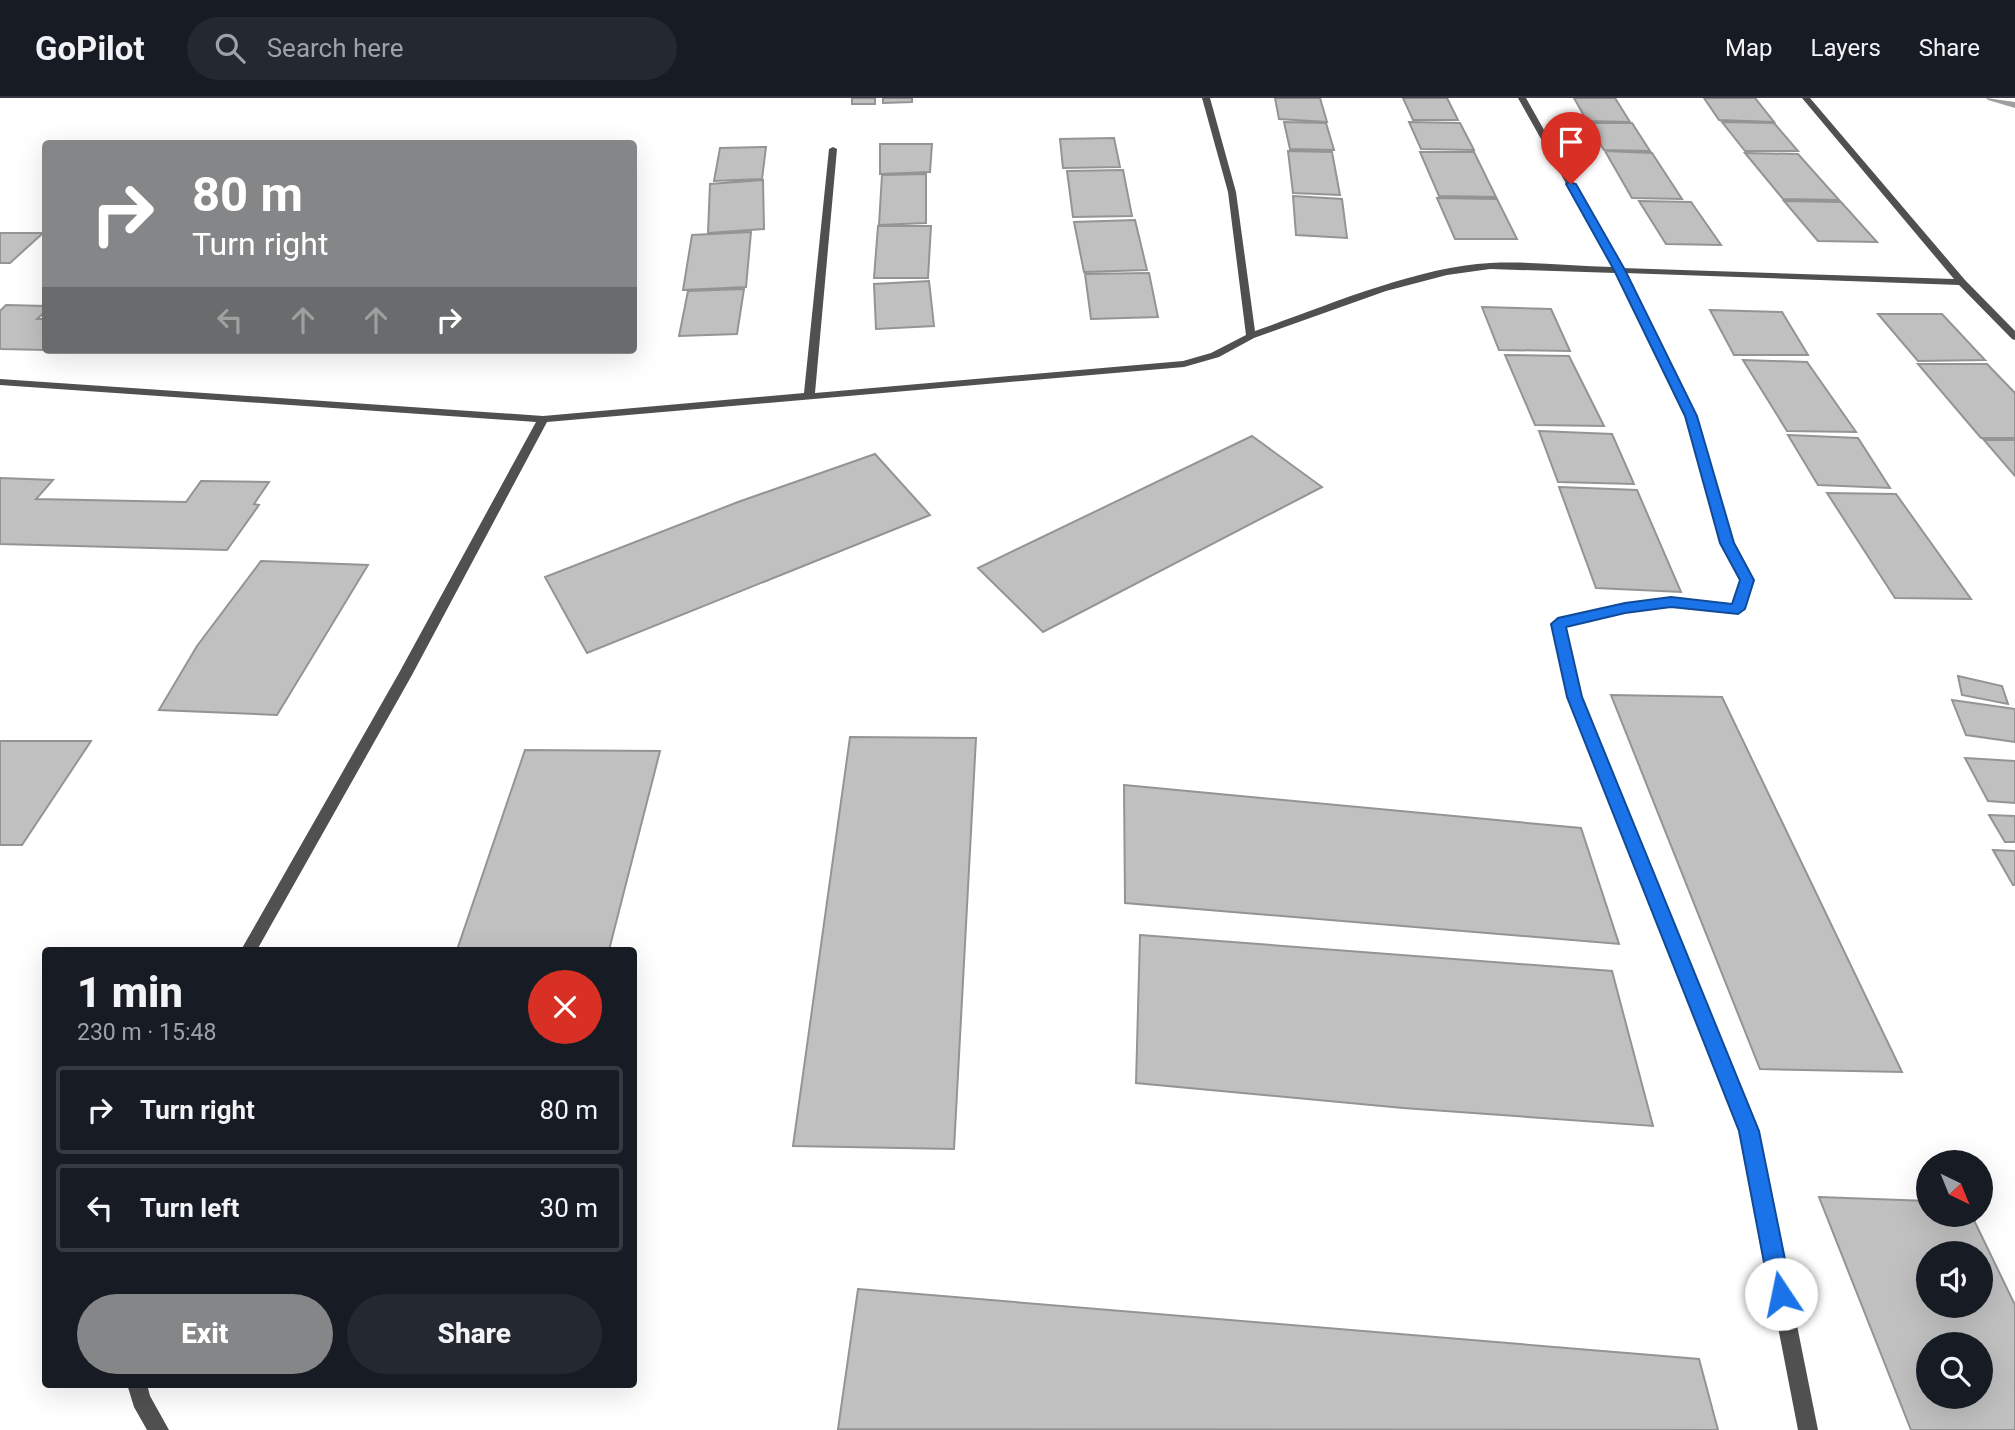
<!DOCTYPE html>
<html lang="en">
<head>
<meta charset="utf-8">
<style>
	:root { --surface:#171b24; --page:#242831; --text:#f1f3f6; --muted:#9ea1a6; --line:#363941; --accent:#858687 }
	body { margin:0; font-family:Roboto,sans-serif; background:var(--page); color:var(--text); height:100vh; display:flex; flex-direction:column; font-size:26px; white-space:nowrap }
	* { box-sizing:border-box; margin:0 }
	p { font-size:23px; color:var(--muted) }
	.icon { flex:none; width:38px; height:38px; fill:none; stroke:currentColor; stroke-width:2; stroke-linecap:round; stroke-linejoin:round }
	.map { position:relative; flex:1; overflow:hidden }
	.drawer { position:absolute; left:42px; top:849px; width:595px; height:441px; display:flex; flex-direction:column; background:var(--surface); border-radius:7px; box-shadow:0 7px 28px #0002 }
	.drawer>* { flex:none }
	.top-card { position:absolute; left:42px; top:42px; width:595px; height:214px; border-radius:7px; box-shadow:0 7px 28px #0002; background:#858687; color:#fff; overflow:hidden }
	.needle { width:46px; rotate:137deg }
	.controls { position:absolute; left:1916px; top:1052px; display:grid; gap:14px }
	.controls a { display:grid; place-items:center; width:77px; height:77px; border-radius:50%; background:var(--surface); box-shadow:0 7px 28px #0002; font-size:35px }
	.pin { position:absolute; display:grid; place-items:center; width:60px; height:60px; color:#fff; margin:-72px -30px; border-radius:50% 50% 50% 0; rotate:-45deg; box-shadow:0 0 7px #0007 }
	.pin .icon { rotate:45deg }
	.me { position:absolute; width:77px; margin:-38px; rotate:349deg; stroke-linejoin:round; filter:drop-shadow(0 0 5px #0008) }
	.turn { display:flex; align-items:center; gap:24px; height:147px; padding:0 35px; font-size:32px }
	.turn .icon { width:91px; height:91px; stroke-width:2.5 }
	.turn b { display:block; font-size:49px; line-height:60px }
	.lanes { display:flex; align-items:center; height:66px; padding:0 35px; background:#0003; justify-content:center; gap:35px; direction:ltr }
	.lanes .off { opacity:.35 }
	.round { display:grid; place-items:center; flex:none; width:74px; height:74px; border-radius:37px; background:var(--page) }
	.head { display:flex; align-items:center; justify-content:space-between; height:119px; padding:0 35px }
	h1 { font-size:42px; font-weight:800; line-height:52px }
	.cta { display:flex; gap:14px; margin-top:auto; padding:14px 35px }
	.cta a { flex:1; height:80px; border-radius:42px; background:var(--accent); color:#fff; font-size:28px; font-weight:800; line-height:80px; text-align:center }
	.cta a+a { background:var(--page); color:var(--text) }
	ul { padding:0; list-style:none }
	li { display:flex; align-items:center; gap:21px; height:88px; margin:0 14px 10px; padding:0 21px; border:4px solid var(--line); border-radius:7px }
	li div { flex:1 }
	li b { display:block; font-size:26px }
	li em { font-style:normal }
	header { display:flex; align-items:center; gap:42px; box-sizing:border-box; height:98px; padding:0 35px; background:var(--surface); border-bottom:2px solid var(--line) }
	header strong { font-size:33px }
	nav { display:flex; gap:38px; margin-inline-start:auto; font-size:24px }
	.search { width:490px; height:63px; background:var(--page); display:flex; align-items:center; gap:18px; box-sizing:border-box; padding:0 24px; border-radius:38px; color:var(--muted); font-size:26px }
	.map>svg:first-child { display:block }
</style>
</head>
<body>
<header>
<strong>GoPilot</strong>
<div class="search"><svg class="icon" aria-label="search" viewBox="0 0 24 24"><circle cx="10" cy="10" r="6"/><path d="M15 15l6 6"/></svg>Search here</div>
<nav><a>Map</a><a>Layers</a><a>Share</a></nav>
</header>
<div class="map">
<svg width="2015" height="1332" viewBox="0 0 2015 1332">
	<rect width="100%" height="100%" fill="#fff"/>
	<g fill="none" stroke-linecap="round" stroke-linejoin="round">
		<!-- stream -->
		<path fill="#9e9e9e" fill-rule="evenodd" d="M1986 0 2015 4V10L1988 2Z"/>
	</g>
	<!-- building -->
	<path fill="#c0c0c0" stroke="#949494" stroke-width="2" fill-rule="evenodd" d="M852 0H875V6H852Z
		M883 0H912V4L883 5Z
		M1275 0H1320L1327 24 1279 21Z
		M1403 0H1447L1458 22H1413Z
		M1574 0H1615L1630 24 1587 23Z
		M1704 0H1755L1774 24 1719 22Z
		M1284 24 1326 25 1334 52 1290 51Z
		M1409 24 1460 25 1474 52 1421 51Z
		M1722 24 1774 25 1798 53H1745Z
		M1587 25H1632L1650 53 1604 52Z
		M1114 40 1120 69 1063 70 1060 41Z
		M880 46H932L930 74 880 76Z
		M766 49 762 81 714 83 720 50Z
		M1288 53 1332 54 1340 97 1293 95Z
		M1605 53 1652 55 1682 101 1632 100Z
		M1420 54H1474L1496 99 1439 98Z
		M1745 55 1798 56 1839 102 1783 101Z
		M1123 72 1132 118 1073 119 1067 73Z
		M926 76V125L879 127 882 77Z
		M763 82 764 131 708 135 710 86Z
		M1293 98 1342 101 1347 140 1296 137Z
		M1437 100 1497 101 1517 141H1455Z
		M1639 103 1691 104 1721 147 1666 146Z
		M1784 103 1841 104 1877 144 1818 143Z
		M1135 122 1147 172 1084 174 1074 124Z
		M878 128H931L928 180H874Z
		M751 134 746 189 683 192 692 137Z
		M0 135H43L10 165H0Z
		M1149 175 1158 219 1091 221 1085 176Z
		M929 183 934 228 876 231 874 186Z
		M744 191 737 236 679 238 688 193Z
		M6 207 46 208V213L37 221H46V252L0 251V213Z
		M1482 209 1551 211 1570 253 1499 252Z
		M1710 212 1782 214 1808 257H1734Z
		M1878 216H1942L1985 262 1918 263Z
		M51 252H197L195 254Z
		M1505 257 1569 258 1604 328 1535 327Z
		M1743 262 1807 264 1856 334 1787 333Z
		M1918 266H1987L2015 295V340H1981Z
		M1539 333 1612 336 1634 386 1558 384Z
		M1788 337 1858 340 1890 390 1818 387Z
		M1252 338 1322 389 1043 534 978 470Z
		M1984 342H2015V378Z
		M875 356 930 417 587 555 545 479 738 404Z
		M0 380 53 382 36 401 186 404 201 383 269 384 254 406 259 407 227 452 0 446Z
		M1559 389 1637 392 1681 494 1596 490Z
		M1827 395 1896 396 1971 501 1895 500Z
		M261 463 368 467 277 617 159 612 197 548Z
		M1958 578 2002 588 2008 606 1962 597Z
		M1611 597 1722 599 1902 974 1760 971Z
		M1952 602 2015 611V644L1966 637Z
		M850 639 976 640 954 1051 793 1048Z
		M0 643H91L22 747H0Z
		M525 652 660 653 609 852H457Z
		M1965 660 2015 663V705L1988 703Z
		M1124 687 1581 730 1619 846 1125 805Z
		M1989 717 2015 718V744H2005Z
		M1993 752 2015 753V787H2013Z
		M1140 837 1612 873 1653 1028 1403 1010 1136 985Z
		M1819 1099 1928 1103V1116H1971L2015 1207V1332H1911ZM1928 1155H1981V1208H1928ZM1928 1246H1981V1298H1928Z
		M858 1191 1699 1261 1718 1332 838 1331Z"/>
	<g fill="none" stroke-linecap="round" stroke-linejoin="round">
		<!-- minor -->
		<path fill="#505050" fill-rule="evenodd" d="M1202 0H1210L1236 94 1255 233C1326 208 1416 169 1490 165 1531 163 1573 168 1613 169L1518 0H1526L1622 170 1954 181 1802 0H1810L1965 182 2015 233V242L2012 241 1959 187 1625 175 1696 319 1733 445 1753 482 1744 511 1738 515 1671 508 1625 514 1565 529 1581 599 1758 1033 1818 1332H1798L1740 1033 1567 599 1552 526 1558 522 1625 506 1671 500 1733 506 1741 482 1721 445 1686 319 1616 175 1490 171 1447 177 1386 193 1254 240 1219 259 1184 269 547 324 412 577 257 852H241L399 575 536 324 0 287V281L543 318 804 295 829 51 833 49 837 51 815 295 1183 263 1211 255 1246 237 1228 94Z
			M127 1286H147L150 1298 169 1332H147L134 1309Z"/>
	</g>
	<!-- route -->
	<path fill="#1a73e8" stroke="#114b97" stroke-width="2" d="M1568 84 1576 86 1625 172 1697 318 1734 445 1754 482 1745 511 1738 516 1671 509 1625 515 1566 529 1582 599 1759 1033 1792 1196 1789 1204 1781 1207 1774 1204 1770 1196 1739 1033 1567 599 1551 526 1558 520 1625 505 1671 499 1732 506 1740 482 1720 445 1685 318 1614 172 1566 86Z"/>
</svg>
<div class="controls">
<a><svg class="needle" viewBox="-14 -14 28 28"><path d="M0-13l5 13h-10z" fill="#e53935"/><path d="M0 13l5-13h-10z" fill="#9ea1a6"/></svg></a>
<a><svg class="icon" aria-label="sound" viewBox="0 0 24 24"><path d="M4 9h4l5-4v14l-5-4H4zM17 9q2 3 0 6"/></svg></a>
<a><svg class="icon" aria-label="search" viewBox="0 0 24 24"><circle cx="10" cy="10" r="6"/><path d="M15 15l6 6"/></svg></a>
</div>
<div class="pin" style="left:1571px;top:86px;background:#d93025"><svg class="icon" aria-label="arrive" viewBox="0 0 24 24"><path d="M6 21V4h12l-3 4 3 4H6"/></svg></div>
<svg class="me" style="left:1781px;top:1196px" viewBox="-20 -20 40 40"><circle r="19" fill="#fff"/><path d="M0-13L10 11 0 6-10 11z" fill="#1a73e8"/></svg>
<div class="top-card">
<div class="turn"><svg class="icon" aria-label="right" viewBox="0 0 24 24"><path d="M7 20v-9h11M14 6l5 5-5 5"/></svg><div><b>80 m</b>Turn right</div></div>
<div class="lanes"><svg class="icon off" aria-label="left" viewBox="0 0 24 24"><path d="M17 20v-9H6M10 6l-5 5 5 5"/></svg><svg class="icon off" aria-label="ahead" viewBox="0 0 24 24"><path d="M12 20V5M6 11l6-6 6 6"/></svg><svg class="icon off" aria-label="ahead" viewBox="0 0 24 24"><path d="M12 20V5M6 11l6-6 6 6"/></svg><svg class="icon" aria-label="right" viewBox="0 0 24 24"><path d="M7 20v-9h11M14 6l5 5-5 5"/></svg></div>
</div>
<section class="drawer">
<div class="head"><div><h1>1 min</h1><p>230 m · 15:48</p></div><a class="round" style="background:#d93025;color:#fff"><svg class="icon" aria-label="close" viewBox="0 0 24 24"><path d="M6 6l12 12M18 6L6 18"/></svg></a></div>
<ul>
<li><svg class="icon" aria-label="right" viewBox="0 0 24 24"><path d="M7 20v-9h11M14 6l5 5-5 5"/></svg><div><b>Turn right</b></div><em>80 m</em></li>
<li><svg class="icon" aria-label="left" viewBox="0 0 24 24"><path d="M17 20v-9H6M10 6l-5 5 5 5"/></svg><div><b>Turn left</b></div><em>30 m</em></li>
</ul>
<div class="cta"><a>Exit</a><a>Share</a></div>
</section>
</div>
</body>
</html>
